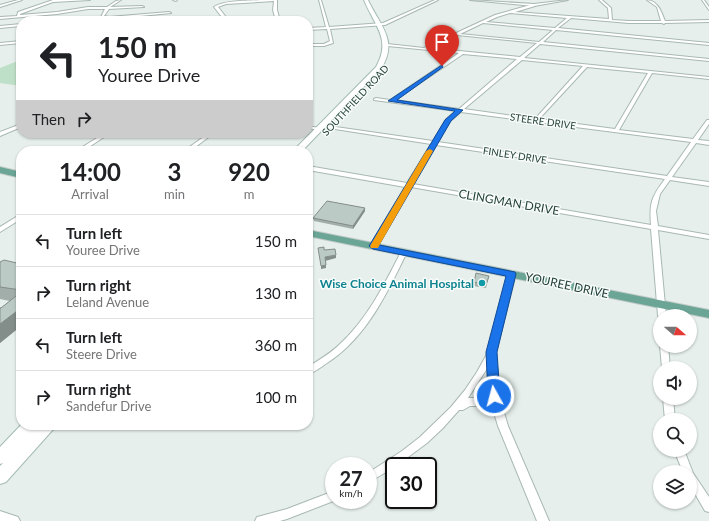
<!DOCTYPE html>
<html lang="en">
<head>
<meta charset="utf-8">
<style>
	:root { --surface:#fff; --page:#f2f2f2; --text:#202124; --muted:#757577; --line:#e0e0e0 }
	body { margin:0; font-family:Lato,sans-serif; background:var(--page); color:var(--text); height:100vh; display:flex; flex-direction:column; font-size:15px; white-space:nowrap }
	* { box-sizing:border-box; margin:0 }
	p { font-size:13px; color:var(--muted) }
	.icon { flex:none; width:22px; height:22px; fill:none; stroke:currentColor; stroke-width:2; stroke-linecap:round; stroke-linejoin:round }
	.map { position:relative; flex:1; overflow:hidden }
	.drawer { position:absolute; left:16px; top:146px; width:297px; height:284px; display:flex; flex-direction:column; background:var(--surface); border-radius:16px; box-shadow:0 1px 3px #0004 }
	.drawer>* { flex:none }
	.hud { position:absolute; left:16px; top:16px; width:297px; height:122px; border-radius:16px; box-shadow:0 1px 3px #0004; background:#fff; color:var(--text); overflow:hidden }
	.needle { width:26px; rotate:110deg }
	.tools { position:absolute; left:653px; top:309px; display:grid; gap:8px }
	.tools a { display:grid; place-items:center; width:44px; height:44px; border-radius:50%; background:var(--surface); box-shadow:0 1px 3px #0004; font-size:20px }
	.speed { position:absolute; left:325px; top:457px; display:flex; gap:8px; font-size:20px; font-weight:700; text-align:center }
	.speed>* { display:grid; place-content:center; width:52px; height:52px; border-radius:50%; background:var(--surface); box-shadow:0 1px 3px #0004; line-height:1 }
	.speed small { font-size:10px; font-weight:400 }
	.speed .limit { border:2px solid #111; border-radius:6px; background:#fff; color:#111 }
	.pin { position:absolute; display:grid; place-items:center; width:34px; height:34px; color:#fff; margin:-41px -17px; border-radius:50% 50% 50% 0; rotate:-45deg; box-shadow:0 0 4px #0007 }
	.pin .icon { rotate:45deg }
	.me { position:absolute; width:44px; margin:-22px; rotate:353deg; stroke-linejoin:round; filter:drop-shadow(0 0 3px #0008) }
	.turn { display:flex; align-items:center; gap:14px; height:84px; padding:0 16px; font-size:18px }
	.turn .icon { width:52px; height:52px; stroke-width:2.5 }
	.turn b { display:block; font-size:28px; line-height:34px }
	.then { display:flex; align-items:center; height:38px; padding:0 16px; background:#0003; gap:8px; font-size:15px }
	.eta { display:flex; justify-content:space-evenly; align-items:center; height:68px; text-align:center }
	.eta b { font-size:24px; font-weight:700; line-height:28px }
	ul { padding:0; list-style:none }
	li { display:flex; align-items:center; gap:12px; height:52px; padding:0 16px; border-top:1px solid var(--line) }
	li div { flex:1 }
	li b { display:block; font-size:15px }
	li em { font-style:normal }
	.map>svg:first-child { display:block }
</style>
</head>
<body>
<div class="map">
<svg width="709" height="521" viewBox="0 0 709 521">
	<rect width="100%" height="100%" fill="#e6efeb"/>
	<!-- green -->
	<path fill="#bfe0c8" d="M15 62 21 63V86L0 83V68Z"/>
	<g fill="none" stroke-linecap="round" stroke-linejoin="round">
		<!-- minor casing -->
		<g stroke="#a8b8b2" stroke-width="2">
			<path id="minor" d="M18 0H22L0 7V5Z
				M53 0H90L53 2 20 14V15L57 12 88 7H107L116 1 121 0 110 7 142 6 144 7 109 9 104 16 109 17 169 12 171 13 109 19C98 17 81 21 68 21L101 17 105 9H88L57 14 0 19V17L17 16 18 12Z
				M173 0H177L176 1Z
				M261 0H277V10L280 21H276L273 10 274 1 226 4 218 7 229 21H225L214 7C224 0 249 1 261 0Z
				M319 0H321L329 27 383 23 435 0H438L385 25 330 29 333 43 324 46H308V44H324L330 41 327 29 308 30V28L326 27Z
				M599 0H602L611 8 612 20 629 21H661L657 7 647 0C658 1 661 11 665 21L709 20V22L665 23 664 24 662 23H629L571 18 558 28 709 43V45L556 30 543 42 709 59V61L540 44 524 58 709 77V79L652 73 619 130 693 139 707 120H709V124L698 140 709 141V145L696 143 672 177 709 182V186L670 180 660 194 656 211 658 226 709 235V239L658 230 666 316H660V318L658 316 651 229 411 187 376 246 373 248 370 246 405 187 308 170V166L407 183 431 144 322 127 320 126 322 125 433 141 446 119 456 111 374 100V99L376 98 390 100 459 53 388 46 387 44 424 48 495 15 534 4 535 6 515 12 609 19 608 8ZM510 13 567 18 555 28 486 22 497 17ZM483 23 553 30 539 42 460 34ZM457 35 537 43 520 57 429 48ZM463 54 517 59 459 109 395 100ZM522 60 583 66 535 119 464 109ZM587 67 648 73 615 129 539 119ZM461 112 691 142 667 176 438 142 450 121ZM436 145 665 179C652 196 649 203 651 225L413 184Z
				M702 0H704L709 7V10Z
				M21 24V26L0 28V26Z
				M21 41V43L0 45V43Z
				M21 124V127L0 136V132Z
				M308 126 325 129 327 130 325 131 308 128Z
				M105 133H110L83 151H76Z
				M209 133H214L190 151H184Z
				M21 214V219L0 232V227Z
				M404 250 407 252C387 293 367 337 327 363 321 367 315 372 308 374V367C319 360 331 353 340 344 368 318 384 285 401 252Z
				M509 272H512L516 274 496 352 499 396 508 426 549 521H537L498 426 492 406H470L463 410H459L443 428 427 443 396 466H394V467L391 469 368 483V473L402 451 420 437 451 407 465 390 477 372 488 352ZM488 367 490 398H468Z
				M660 346H668L670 368H662Z
				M663 398H673L675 420H665Z
				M674 450H684L693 473 709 497V512L705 511 690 485V472H683Z
				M334 491V500H336L287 519 280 521H255L257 517 261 516 287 509Z
				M0 511 18 517 20 521H0Z"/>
		</g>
		<!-- tertiary casing -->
		<g stroke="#a8b8b2" stroke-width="2">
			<path id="tertiary" d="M470 0 534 4 568 0 534 6Z"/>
		</g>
		<!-- secondary casing -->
		<g stroke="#a4bbb3" stroke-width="2">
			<path id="secondary" d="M364 0H368C380 26 399 40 381 69L302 151H293L376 67C392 39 374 25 364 0Z
				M21 425H39L37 427 40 425H57L6 482 0 484V466L3 463 0 464V447Z"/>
		</g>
		<!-- primary casing -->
		<g stroke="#c2cac8" stroke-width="2">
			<path id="primary" d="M0 167 21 172V178L0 173Z
				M308 230 709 310V318L308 236Z"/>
		</g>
		<!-- minor -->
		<use href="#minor" fill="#fff" fill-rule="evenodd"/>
		<!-- tertiary -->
		<use href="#tertiary" fill="#fff" fill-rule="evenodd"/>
		<!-- secondary -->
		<use href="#secondary" fill="#fff" fill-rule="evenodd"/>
		<!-- primary -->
		<use href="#primary" fill="#6aa596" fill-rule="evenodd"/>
	</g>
	<!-- wall -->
	<path fill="#a1aea9" d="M365 208V211L353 229 314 221 313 218Z
		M0 262 21 264V326L0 343V307L1 308 10 301 0 299Z
		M489 276 486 288 473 286 474 282Z"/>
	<!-- shaded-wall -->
	<path fill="#838d89" d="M365 208V211L353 229V226Z
		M336 255V258L325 261V257Z
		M326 265V268L321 269V266Z
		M21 308V326L0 343V324Z"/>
	<!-- building -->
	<path fill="#bbcac4" stroke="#838d89" d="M327 201 365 208 353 226 313 218Z
		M324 247V250L335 249 336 255 325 257 326 265 321 266 318 248Z
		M4 260 21 264V290L0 287V262Z
		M476 273 489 276 486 285 474 282Z
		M21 292V308L0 324V308H1Z"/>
	<!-- route -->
	<path fill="#1a73e8" stroke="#114b97" d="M442 65 443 67 397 100 463 110 451 121 379 245 515 272 516 274 497 352 500 396 499 400H490L488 396 486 352 506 276 373 249 369 246 445 120 455 111 388 101Z"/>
	<!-- slow -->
	<path fill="#f59e0b" d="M430 149 433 151 379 246 378 248H371L370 246 426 151Z"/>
	<!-- markers -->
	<circle fill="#0f9aa8" stroke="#f7fbf9" stroke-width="1.5" cx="482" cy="283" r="4"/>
	<g text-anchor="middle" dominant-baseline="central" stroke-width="3" stroke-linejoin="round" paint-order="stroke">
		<!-- far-street labels -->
		<g font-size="10" fill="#24423a" stroke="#f7fbf9">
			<text transform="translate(355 100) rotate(-47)">SOUTHFIELD ROAD</text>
			<text transform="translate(543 121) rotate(8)">STEERE DRIVE</text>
			<text transform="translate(515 155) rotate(9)">FINLEY DRIVE</text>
		</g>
		<!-- street labels -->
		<g font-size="12" fill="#24423a" stroke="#f7fbf9">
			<text transform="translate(509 202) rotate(10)">CLINGMAN DRIVE</text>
			<text transform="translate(567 285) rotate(12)">YOUREE DRIVE</text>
		</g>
		<!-- culture labels -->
		<g font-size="12" font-weight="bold" fill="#0d838f" stroke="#f7fbf9" text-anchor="end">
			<text x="474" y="283">Wise Choice Animal Hospital</text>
		</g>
	</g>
</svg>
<div class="tools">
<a><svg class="needle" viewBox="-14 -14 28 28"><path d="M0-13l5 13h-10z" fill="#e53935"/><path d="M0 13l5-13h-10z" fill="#757577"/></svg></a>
<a><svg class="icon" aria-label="sound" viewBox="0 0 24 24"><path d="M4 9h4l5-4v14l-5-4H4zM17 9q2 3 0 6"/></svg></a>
<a><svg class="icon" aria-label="search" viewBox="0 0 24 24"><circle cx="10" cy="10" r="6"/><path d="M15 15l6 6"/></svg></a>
<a><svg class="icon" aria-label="layers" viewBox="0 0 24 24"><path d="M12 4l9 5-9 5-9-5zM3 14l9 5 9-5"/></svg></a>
</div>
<div class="speed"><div>27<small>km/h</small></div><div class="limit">30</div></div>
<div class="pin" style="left:442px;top:66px;background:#d93025"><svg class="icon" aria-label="arrive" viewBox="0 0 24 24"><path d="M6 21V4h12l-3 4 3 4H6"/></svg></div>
<svg class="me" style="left:494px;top:396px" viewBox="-20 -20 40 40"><circle r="17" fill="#1a73e8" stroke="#fff" stroke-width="3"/><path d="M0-11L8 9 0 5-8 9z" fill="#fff"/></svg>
<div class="hud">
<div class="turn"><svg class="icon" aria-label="left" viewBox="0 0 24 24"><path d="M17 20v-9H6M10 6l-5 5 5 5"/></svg><div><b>150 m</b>Youree Drive</div></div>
<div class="then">Then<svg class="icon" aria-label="right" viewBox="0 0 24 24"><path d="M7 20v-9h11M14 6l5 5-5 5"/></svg></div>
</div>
<section class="drawer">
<div class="eta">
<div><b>14:00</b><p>Arrival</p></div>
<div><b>3</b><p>min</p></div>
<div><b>920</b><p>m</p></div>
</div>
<ul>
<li><svg class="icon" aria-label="left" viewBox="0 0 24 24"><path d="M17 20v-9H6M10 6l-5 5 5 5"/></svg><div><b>Turn left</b><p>Youree Drive</p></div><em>150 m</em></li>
<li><svg class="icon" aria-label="right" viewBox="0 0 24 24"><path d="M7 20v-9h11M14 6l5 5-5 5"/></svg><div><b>Turn right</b><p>Leland Avenue</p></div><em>130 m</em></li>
<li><svg class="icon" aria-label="left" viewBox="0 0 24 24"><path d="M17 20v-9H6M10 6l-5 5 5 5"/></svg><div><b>Turn left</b><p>Steere Drive</p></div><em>360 m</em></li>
<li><svg class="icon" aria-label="right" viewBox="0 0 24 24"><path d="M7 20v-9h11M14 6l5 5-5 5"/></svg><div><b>Turn right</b><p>Sandefur Drive</p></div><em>100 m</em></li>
</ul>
</section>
</div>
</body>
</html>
